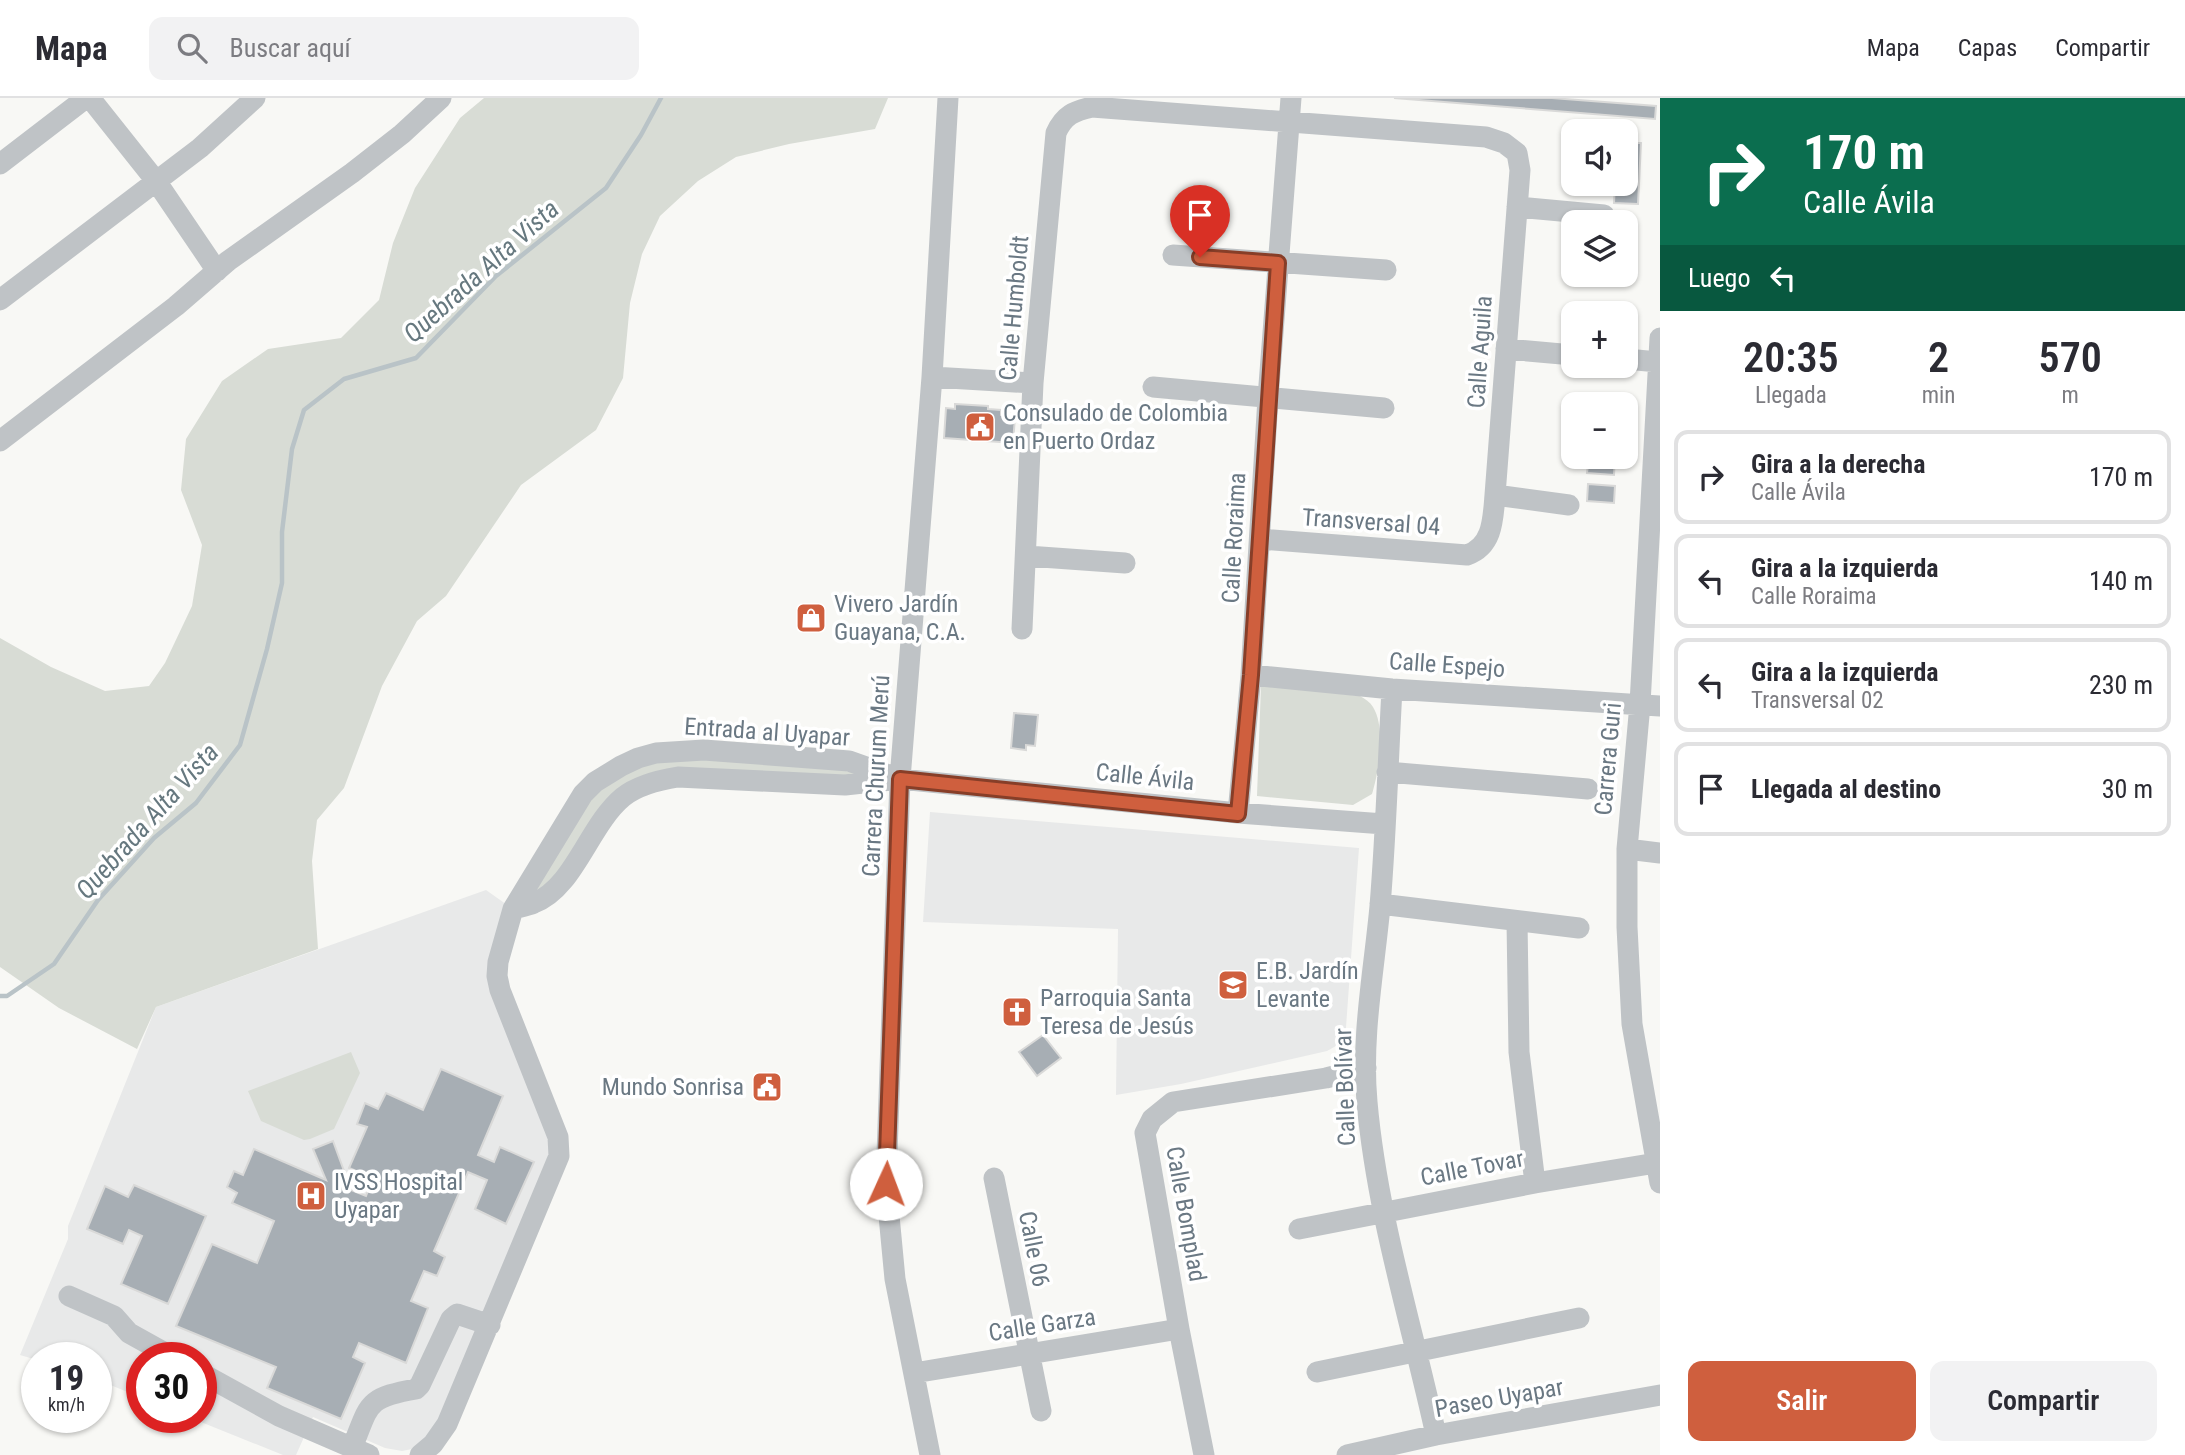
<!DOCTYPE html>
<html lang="es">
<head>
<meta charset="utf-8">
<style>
	:root { --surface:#fff; --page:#f2f2f3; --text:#2b2b33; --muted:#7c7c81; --line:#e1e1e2; --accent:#cf5f3e }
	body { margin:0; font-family:"Roboto Condensed",sans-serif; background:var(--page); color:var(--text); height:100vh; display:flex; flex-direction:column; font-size:26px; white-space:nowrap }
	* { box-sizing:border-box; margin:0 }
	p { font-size:23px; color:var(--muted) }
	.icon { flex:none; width:38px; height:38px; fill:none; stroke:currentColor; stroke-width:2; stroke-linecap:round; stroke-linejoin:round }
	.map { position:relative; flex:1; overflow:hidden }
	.panel { display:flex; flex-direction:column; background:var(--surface); width:525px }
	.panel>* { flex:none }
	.guide { background:#0b6e4f; color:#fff; overflow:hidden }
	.controls { position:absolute; left:1561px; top:21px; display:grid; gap:14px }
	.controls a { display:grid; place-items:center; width:77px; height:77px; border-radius:14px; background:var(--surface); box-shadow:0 2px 5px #0004; font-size:35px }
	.speed { position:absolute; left:21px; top:1244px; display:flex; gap:14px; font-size:35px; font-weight:700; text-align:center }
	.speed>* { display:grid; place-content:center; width:91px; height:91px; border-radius:50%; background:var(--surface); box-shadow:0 2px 5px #0004; line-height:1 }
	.speed small { font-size:18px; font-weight:400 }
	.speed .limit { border:10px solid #d22; background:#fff; color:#111 }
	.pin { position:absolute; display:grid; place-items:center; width:60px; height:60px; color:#fff; margin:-72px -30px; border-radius:50% 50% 50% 0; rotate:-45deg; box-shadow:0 0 7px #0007 }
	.pin .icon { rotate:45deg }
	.me { position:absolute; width:77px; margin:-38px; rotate:2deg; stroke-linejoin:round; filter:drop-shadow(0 0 5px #0008) }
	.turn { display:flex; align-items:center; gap:24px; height:147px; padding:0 28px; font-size:32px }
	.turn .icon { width:91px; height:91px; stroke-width:2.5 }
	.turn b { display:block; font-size:49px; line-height:60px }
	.then { display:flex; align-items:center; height:66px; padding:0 28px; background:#0003; gap:14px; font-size:26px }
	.eta { display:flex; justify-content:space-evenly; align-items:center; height:119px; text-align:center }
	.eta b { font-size:42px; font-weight:600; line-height:49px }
	.cta { display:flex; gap:14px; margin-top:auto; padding:14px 28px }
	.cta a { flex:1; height:80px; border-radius:14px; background:var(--accent); color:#fff; font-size:28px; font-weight:600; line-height:80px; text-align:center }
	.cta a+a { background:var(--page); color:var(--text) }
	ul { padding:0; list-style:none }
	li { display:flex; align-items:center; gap:21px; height:94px; margin:0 14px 10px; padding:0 14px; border:4px solid var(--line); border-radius:14px }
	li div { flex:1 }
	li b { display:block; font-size:26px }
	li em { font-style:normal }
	header { display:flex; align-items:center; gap:42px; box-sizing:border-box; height:98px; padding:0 35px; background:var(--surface); border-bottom:2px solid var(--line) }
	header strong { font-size:33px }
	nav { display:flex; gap:38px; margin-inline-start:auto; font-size:24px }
	.search { width:490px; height:63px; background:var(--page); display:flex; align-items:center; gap:18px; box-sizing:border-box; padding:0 24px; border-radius:14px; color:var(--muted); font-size:26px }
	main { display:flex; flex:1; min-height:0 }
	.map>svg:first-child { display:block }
</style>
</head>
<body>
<header>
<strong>Mapa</strong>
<div class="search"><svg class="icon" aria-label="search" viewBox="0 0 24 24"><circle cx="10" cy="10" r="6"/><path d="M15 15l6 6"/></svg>Buscar aquí</div>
<nav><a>Mapa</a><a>Capas</a><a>Compartir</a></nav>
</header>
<main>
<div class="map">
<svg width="1660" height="1357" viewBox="0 0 1660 1357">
	<rect width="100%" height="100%" fill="#f8f8f5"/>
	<!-- built -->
	<path fill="#e8e9e9" d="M930 714 1359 750 1345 943 1327 953 1181 986 1116 997 1118 831 923 824Z
		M486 792 513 811 498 864 558 1039 445 1326 417 1350 402 1353 385 1350 313 1319 296 1357H283L191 1320H201V1260H142V1300L96 1281V1260H37V1262L20 1257 68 1141V1128L156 909Z"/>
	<!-- green -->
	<path fill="#d8dcd5" d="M484 0H888L875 31 789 46 736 59 698 83 660 118 642 156 630 205 623 280 596 332 521 387 446 498 417 523 382 588 344 690 317 722 312 763 318 851 156 909 137 951 59 910 0 869V540L51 569 105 593 149 588 165 565 192 508 202 447 181 392 186 341 222 283 268 251 341 240 379 202 393 145 415 90 460 20Z
		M1261 587 1360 598C1365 601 1370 604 1373 609 1386 630 1379 673 1372 696L1353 707 1257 698Z
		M704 652 900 681 642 689 534 805 531 779 607 675Z
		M351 954 360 975 334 1031 310 1041 304 1042 261 1023 248 993Z"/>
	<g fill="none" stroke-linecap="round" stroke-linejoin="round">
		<!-- stream -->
		<path stroke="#b9c3c7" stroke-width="4.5" d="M0 898H7L54 866 98 802 154 740 196 705 240 647 267 551 282 485V434L292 351 304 312 344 281 416 260 496 178 606 90 641 37 661 0"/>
	</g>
	<!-- building -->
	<path fill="#a7aeb4" stroke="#d9d9d8" stroke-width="2" d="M1394 0H1552L1656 8 1655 21Z
		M1626 45H1641L1638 106 1614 105 1615 86H1626Z
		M955 306 988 308V311L1001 312V317L1015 319 1013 345 944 340 946 310 955 311Z
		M1589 359H1615L1614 377 1587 375Z
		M1588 386 1615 388 1614 405 1587 403Z
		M1014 615 1038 617 1035 648 1026 647V652L1011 650Z
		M1043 937 1061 960 1037 978 1019 954Z
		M441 971 503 998 478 1057 494 1064 500 1049 534 1064 506 1126 475 1111 487 1082 468 1074 434 1153 445 1159 437 1178 424 1173 411 1203 428 1210 406 1265 359 1245 353 1259 365 1265 341 1321 267 1290 276 1269 176 1228 212 1146 257 1165 274 1123 232 1105 237 1095 227 1089 234 1073 243 1077 254 1051 326 1082 313 1051 333 1043 351 1092 366 1098 373 1080 349 1070 367 1029 357 1026 365 1005 378 1011 386 995 423 1012Z
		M134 1087 206 1118 168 1206 121 1186 142 1138 129 1132 123 1146 87 1131 105 1088 128 1099Z"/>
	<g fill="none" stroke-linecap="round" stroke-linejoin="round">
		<!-- minor -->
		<path stroke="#bfc3c6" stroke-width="21" d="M90 0 156 83 217 173
			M0 66 86 0
			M1517 109 1604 117
			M1173 157 1386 172
			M0 202 200 50 255 0
			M1660 240 1640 606 1627 751V829L1632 926 1660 1085
			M1506 251 1573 257
			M1626 261 1658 264
			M932 279 1033 285
			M1153 289 1384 310
			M0 343 176 208 228 163 352 75 402 36 441 0
			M1495 397 1569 407
			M1027 458 1125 465
			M1022 531 1033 285 1056 35C1064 17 1074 13 1092 9L1486 39 1504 45 1517 55 1520 72 1495 397C1493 421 1493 448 1467 457L1261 441
			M1251 577 1392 591 1660 608
			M1392 591C1388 663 1386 736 1380 808 1374 873 1361 939 1367 1004 1377 1117 1412 1227 1436 1337
			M1387 674 1588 691
			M1238 715 1251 577 1268 300 1291 0
			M1627 751 1660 755
			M1380 806 1579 830
			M513 811C520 809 527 808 534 805 574 790 589 727 623 699 638 687 659 682 678 679L845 687 900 681 1238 715 1384 726
			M1517 823 1519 954 1535 1085
			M994 1080 1041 1313
			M1299 1131 1535 1085 1656 1065
			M69 1198 114 1218 129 1235 174 1260
			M1317 1274 1579 1220
			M201 1275 279 1318 369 1357
			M914 1275 1179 1231
			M352 1350C370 1306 365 1300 416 1291L420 1287 451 1221 457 1216 490 1227
			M420 1357 433 1346 447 1326 559 1058 558 1039 500 892 497 878 498 864 513 811 583 696 595 684 621 668 638 660 656 655 704 652 849 663 900 681
			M930 1357 895 1181 886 1086 900 681 932 279 948 0
			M1204 1357 1179 1231 1145 1035 1152 1021 1173 1004 1326 980 1366 970
			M1347 1357 1436 1337 1660 1297"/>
	</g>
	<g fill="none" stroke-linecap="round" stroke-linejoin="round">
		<!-- route casing -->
		<g stroke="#873e28" stroke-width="18">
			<path id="route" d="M886 1086 900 681 1238 716 1251 577 1278 165 1200 159"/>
		</g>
		<!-- route -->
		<use href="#route" stroke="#cf5f3e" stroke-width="12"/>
	</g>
	<!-- icons -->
	<defs>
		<g id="civic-square" transform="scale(1.575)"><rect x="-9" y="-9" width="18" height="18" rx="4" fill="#cf5f3e" stroke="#fff"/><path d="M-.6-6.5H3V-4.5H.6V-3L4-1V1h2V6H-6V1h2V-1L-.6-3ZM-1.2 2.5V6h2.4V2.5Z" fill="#fff"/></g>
		<g id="shop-square" transform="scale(1.575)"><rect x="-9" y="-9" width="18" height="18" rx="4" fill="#cf5f3e" stroke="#fff"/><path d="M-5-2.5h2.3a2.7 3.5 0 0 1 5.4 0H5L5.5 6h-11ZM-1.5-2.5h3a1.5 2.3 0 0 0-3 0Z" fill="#fff"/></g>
		<g id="school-square" transform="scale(1.575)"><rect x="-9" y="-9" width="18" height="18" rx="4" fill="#cf5f3e" stroke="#fff"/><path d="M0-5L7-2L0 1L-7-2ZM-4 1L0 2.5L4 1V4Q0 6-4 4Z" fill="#fff"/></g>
		<g id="church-square" transform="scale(1.575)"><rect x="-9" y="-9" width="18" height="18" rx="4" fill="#cf5f3e" stroke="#fff"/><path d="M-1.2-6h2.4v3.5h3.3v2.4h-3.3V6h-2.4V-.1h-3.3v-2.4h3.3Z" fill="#fff"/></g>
		<g id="hospital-square" transform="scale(1.575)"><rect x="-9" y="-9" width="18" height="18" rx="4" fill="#cf5f3e" stroke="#fff"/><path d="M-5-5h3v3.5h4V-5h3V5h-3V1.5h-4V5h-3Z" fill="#fff"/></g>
	</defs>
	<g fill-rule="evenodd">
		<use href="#civic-square" x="980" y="329"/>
		<use href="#shop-square" x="811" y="520"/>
		<use href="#school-square" x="1233" y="887"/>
		<use href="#church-square" x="1017" y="914"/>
		<use href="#civic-square" x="767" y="989"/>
		<use href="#hospital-square" x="311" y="1098"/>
	</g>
	<g text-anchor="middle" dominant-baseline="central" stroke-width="7" stroke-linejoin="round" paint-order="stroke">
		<!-- street labels -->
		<g font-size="24" fill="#6a7883" stroke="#fff">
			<text transform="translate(1014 210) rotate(-85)">Calle Humboldt</text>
			<text transform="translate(1480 254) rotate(-86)">Calle Aguila</text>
			<text transform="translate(1371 424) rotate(4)">Transversal 04</text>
			<text transform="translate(1234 440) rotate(-87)">Calle Roraima</text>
			<text transform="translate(1447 567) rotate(4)">Calle Espejo</text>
			<text transform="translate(767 634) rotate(4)">Entrada al Uyapar</text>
			<text transform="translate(1608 661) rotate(-85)">Carrera Guri</text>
			<text transform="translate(876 678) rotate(-87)">Carrera Churum Merú</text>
			<text transform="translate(1145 679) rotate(6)">Calle Ávila</text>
			<text transform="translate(1345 989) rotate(-92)">Calle Bolívar</text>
			<text transform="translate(1472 1070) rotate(-11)">Calle Tovar</text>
			<text transform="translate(1186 1116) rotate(80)">Calle Bomplad</text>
			<text transform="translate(1034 1151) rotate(79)">Calle 06</text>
			<text transform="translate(1042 1227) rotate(-9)">Calle Garza</text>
			<text transform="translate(1499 1300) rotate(-10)">Paseo Uyapar</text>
		</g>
		<!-- poi labels -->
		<g font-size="24" fill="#6a7883" stroke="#fff" text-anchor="start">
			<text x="1003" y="315">Consulado de Colombia<tspan x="1003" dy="28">en Puerto Ordaz</tspan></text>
			<text x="834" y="506">Vivero Jardín<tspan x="834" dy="28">Guayana, C.A.</tspan></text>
			<text x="1256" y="873">E.B. Jardín<tspan x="1256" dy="28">Levante</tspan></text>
			<text x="1040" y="900">Parroquia Santa<tspan x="1040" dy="28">Teresa de Jesús</tspan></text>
			<text x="744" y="989" text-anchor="end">Mundo Sonrisa</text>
			<text x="334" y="1084">IVSS Hospital<tspan x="334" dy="28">Uyapar</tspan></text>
		</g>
		<!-- water labels -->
		<g font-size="26" font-style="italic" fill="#66787f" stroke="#fff">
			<text transform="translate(481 173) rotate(-42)">Quebrada Alta Vista</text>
			<text transform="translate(147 723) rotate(-48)">Quebrada Alta Vista</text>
		</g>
	</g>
</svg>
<div class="controls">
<a><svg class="icon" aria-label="sound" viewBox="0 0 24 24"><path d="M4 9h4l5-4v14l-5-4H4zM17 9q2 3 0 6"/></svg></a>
<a><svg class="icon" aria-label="layers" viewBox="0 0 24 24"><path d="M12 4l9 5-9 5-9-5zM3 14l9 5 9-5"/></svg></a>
<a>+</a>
<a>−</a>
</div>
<div class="speed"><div>19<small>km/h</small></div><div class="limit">30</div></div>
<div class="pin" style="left:1200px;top:159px;background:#d93025"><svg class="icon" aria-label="arrive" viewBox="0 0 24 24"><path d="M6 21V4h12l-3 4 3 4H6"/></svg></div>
<svg class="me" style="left:886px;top:1086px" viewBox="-20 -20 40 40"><circle r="19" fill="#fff"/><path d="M0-13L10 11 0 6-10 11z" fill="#cf5f3e"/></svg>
</div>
<section class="panel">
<div class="guide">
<div class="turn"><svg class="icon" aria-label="right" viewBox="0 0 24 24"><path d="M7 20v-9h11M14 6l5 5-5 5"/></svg><div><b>170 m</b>Calle Ávila</div></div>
<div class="then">Luego<svg class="icon" aria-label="left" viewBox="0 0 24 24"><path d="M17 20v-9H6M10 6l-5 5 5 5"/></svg></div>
</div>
<div class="eta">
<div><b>20:35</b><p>Llegada</p></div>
<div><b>2</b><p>min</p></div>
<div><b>570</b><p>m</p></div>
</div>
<ul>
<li><svg class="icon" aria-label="right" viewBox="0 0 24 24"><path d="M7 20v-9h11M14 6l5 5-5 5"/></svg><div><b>Gira a la derecha</b><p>Calle Ávila</p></div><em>170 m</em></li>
<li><svg class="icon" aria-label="left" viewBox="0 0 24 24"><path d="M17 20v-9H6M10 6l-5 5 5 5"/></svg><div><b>Gira a la izquierda</b><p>Calle Roraima</p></div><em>140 m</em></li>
<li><svg class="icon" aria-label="left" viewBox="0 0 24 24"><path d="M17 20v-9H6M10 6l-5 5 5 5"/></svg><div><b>Gira a la izquierda</b><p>Transversal 02</p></div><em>230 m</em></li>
<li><svg class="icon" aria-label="arrive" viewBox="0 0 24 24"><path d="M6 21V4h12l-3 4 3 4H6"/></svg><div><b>Llegada al destino</b></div><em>30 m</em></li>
</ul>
<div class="cta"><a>Salir</a><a>Compartir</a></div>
</section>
</main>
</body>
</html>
